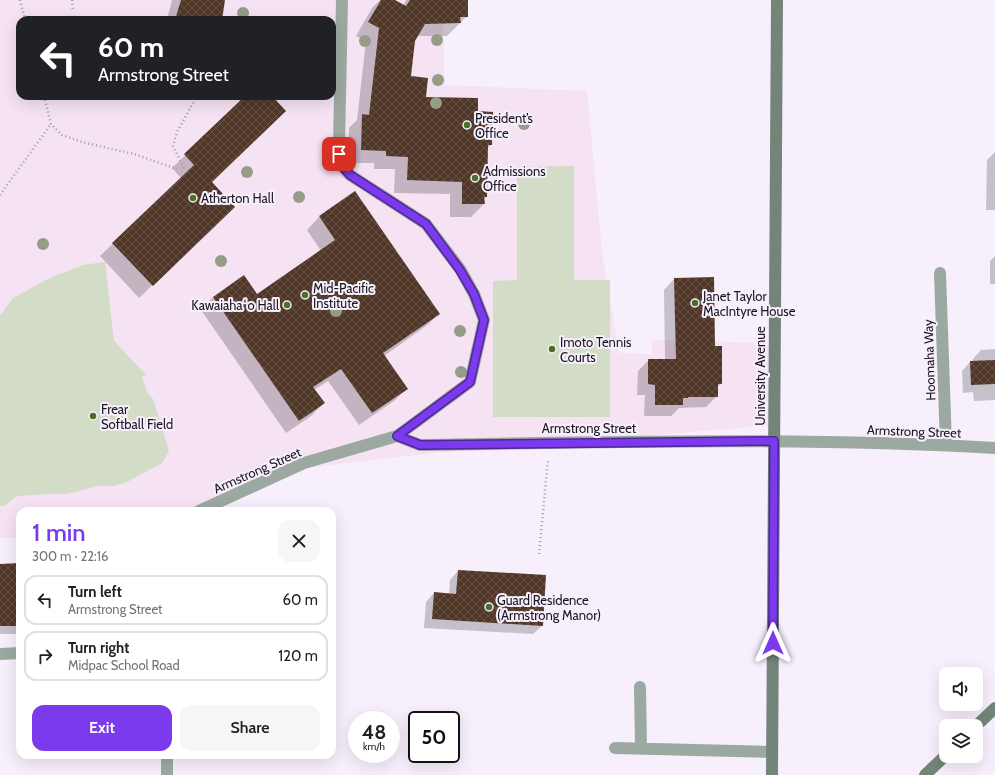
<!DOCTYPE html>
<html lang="en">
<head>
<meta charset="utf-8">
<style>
	:root { --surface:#fff; --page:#f6f6f6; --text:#202124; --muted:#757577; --line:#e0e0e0; --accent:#7c3aed }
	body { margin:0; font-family:Cabin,sans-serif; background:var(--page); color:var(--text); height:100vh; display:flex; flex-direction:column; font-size:15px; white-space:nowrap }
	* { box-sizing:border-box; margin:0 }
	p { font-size:13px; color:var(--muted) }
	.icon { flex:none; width:22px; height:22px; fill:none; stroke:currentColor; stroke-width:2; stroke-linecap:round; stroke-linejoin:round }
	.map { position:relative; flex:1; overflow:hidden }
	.panel { position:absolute; left:16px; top:507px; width:320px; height:252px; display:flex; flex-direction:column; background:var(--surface); border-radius:12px; box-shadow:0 4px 16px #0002 }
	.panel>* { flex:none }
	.guide { position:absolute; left:16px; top:16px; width:320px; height:84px; border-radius:12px; box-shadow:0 4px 16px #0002; background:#202124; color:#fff; overflow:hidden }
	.fabs { position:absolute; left:939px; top:667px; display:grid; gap:8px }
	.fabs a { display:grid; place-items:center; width:44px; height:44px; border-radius:8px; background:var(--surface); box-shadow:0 4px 16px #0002; font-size:20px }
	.speed { position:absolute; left:348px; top:711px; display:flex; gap:8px; font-size:20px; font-weight:700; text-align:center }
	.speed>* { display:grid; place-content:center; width:52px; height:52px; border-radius:50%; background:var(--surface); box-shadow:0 4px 16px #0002; line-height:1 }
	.speed small { font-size:10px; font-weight:400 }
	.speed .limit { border:2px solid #111; border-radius:6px; background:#fff; color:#111 }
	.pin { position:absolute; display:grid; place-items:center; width:34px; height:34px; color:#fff; margin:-17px; border-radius:8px; box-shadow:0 2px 6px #0006 }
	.me { position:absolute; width:44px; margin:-22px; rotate:0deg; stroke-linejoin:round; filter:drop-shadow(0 0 3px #0008) }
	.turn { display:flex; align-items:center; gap:14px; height:84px; padding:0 16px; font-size:18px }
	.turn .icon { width:52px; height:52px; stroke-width:2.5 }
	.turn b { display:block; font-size:28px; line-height:34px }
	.round { display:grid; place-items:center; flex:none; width:42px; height:42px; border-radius:12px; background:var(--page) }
	.headline { display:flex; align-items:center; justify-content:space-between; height:68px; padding:0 16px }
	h1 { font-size:24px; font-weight:600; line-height:30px; color:var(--accent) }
	.action { display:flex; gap:8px; margin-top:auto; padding:8px 16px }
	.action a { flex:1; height:46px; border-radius:12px; background:var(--accent); color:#fff; font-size:16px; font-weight:600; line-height:46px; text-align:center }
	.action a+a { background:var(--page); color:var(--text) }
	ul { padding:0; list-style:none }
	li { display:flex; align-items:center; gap:12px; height:50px; margin:0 8px 6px; padding:0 8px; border:2px solid var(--line); border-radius:12px }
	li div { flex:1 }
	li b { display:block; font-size:15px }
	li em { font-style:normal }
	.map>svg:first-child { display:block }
</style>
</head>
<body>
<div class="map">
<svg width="995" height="775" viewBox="0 0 995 775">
	<defs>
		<pattern id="building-cross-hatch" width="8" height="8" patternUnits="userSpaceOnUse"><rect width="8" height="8" fill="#513728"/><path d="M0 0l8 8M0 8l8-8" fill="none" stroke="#665146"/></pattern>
	</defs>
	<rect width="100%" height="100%" fill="#f7f0fc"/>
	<!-- education -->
	<path fill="#f5e2f3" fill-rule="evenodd" d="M0 0H442L445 85 587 91 602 251 619 353 652 354V340L766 343 774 359 775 425 434 453 305 468 209 511H20V538H0ZM20 20H332V96H20Z"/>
	<!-- green -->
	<path fill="#d2dcc7" d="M574 166V280H610V417H493V281L517 280V167Z
		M105 262 114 341 146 375 142 377 148 394 153 399 169 451 162 463 127 482 113 486H98L67 494H47L17 496 4 506H0V316L13 298 52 277 83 265Z"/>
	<!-- shadow -->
	<path fill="#0003" d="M172 0H224L221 20H167Z
		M380 0H393L403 6 406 0H467V16L447 36H416L414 41 409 77 425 98 477 112 491 144 487 149 486 197 484 200V204L471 217H450V194L394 193 395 169H374V163H348L349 128 357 120 366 41 356 36 372 8Z
		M236 96H280L210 182 221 219 139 298 100 256 181 178 172 168 241 101Z
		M995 152V210H986L987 160Z
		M355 192 439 314 426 326 384 356 406 389 394 401 359 425 328 381 314 390 324 403 311 416 286 433 201 310 213 297 257 296 321 251 307 230 319 217Z
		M995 256V284H990V261Z
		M675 278 714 347 721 384 717 387V396L706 407 679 408 671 416H644L645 395H637L638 371 649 360H665L664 290Z
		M995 349V400L974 401 973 392 963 393 962 371 970 362H973V359L981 350Z
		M20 564V634H0V565Z
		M458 571 542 626 533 634 424 628 426 602 434 593 449 594 450 580Z"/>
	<!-- building -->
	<path fill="url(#building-cross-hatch)" d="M181 0H225L222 20H175Z
		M381 0H395L406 6 410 0H468V17H460L461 23 425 24 415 41 411 76 428 78 426 97 478 98V111L493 112 492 145H488L487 197H484L485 204H462V182L407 180 408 157 386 156V151L361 150 362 114 369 115 379 28 368 22Z
		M245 96H272L286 111 212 182 235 207 153 286 112 243 194 165 184 154Z
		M355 191 440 314 383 353 408 389 372 413 341 369 313 387 325 403 299 421 213 297 244 275 257 294 335 240 319 216Z
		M714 277 715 346H722V384H718V397H688V398H683V405H655V385L648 384V359H676L674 278Z
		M995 360V384L971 385 970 361Z
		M20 563V626H0V564Z
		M458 570 546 575 543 626 432 619 434 592 456 594Z"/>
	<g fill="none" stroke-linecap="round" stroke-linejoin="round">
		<!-- path -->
		<path stroke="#a29ba7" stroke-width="2.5" stroke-dasharray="1 3" stroke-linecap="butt" d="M20 0 25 20
			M72 0 73 11
			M44 96 51 124 62 135 82 142 134 154 177 169
			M184 168 173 146 177 132 197 96
			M0 195 51 124
			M539 554 548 459"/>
		<!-- lane -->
		<path stroke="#9ca9a0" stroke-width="12" d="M342 0 339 145V154L343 167 350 175 426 224 460 269 474 294 484 320 470 382 397 436
			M940 273 946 445
			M640 687 641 749
			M615 748 772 752"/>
		<!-- street -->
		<path stroke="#9ca9a0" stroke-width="12" d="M199 511 304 463 397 436 420 445C612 442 803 437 995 448
			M0 654 20 653
			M167 755V775"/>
		<!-- secondary -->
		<path stroke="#738578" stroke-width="12" d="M976 726 995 708
			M772 775 777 0
			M925 775 946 755"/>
	</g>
	<!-- trees -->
	<g fill="#959c88">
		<circle cx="243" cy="13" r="6"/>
		<circle cx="437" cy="40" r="6"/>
		<circle cx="365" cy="41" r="6"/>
		<circle cx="438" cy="80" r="6"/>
		<circle cx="436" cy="103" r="6"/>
		<circle cx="524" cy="124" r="6"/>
		<circle cx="247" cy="172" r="6"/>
		<circle cx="299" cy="197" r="6"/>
		<circle cx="43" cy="244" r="6"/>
		<circle cx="221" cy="261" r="6"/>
		<circle cx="336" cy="311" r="6"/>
		<circle cx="460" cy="331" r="6"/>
		<circle cx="461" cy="372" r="6"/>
	</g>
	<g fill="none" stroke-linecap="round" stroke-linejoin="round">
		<!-- route casing -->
		<g stroke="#51269a" stroke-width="10">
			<path id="route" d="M339 154 343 167 350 175 426 224 460 270 474 294 484 320 470 382 397 436 420 445 774 441 773 643"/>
		</g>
		<!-- route -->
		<use href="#route" stroke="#7c3aed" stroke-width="7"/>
	</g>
	<!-- markers -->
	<g fill="#496f29" stroke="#f7f0fc" stroke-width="1.5">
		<circle cx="467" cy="125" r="4"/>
		<circle cx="475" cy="178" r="4"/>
		<circle cx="193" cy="198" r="4"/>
		<circle cx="305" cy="295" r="4"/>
		<circle cx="695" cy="303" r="4"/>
		<circle cx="287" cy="305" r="4"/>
		<circle cx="552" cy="349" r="4"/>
		<circle cx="93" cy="416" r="4"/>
		<circle cx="489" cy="607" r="4"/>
	</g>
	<g text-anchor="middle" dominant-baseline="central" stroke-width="4" stroke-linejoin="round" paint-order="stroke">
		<!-- poi labels -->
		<g font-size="13" fill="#1c1621" stroke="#f7f0fc" text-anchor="start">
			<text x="475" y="118">President’s<tspan x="475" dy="15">Office</tspan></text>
			<text x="483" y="171">Admissions<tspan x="483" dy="15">Office</tspan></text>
			<text x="201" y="198">Atherton Hall</text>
			<text x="313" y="288">Mid-Pacific<tspan x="313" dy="15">Institute</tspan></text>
			<text x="703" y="296">Janet Taylor<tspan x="703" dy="15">MacIntyre House</tspan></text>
			<text x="279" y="305" text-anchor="end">Kawaiahaʻo Hall</text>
			<text x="560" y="342">Imoto Tennis<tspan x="560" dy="15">Courts</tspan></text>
			<text x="101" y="409">Frear<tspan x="101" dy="15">Softball Field</tspan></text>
			<text x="497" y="600">Guard Residence<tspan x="497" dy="15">(Armstrong Manor)</tspan></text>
		</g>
		<!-- street labels -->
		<g font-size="13" fill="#1c1621" stroke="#f7f0fc">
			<text transform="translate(929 360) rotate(-92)">Hoomaha Way</text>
			<text transform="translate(760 376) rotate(-90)">University Avenue</text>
			<text x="589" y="428">Armstrong Street</text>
			<text transform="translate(914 431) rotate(2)">Armstrong Street</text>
			<text transform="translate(257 470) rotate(-24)">Armstrong Street</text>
		</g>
	</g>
</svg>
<div class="fabs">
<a><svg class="icon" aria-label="sound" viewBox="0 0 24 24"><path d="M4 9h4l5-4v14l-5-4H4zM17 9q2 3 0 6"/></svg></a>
<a><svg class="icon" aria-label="layers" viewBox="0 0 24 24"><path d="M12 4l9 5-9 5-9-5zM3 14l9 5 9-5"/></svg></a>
</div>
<div class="speed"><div>48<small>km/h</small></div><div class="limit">50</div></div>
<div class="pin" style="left:339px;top:154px;background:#d93025"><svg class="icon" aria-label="arrive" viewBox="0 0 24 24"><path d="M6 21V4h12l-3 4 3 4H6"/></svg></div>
<svg class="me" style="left:773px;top:643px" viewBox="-20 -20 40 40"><path d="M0-17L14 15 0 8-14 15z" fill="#7c3aed" stroke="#fff" stroke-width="4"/></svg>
<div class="guide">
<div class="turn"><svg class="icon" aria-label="left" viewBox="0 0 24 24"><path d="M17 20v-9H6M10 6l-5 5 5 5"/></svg><div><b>60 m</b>Armstrong Street</div></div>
</div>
<section class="panel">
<div class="headline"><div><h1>1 min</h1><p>300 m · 22:16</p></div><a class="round"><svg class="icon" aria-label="close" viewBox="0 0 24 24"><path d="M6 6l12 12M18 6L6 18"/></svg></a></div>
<ul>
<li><svg class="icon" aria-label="left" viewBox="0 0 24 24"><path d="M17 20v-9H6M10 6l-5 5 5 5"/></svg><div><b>Turn left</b><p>Armstrong Street</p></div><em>60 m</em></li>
<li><svg class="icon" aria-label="right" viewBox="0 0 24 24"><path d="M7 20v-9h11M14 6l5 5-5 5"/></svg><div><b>Turn right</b><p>Midpac School Road</p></div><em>120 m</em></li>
</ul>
<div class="action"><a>Exit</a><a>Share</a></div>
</section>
</div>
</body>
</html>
